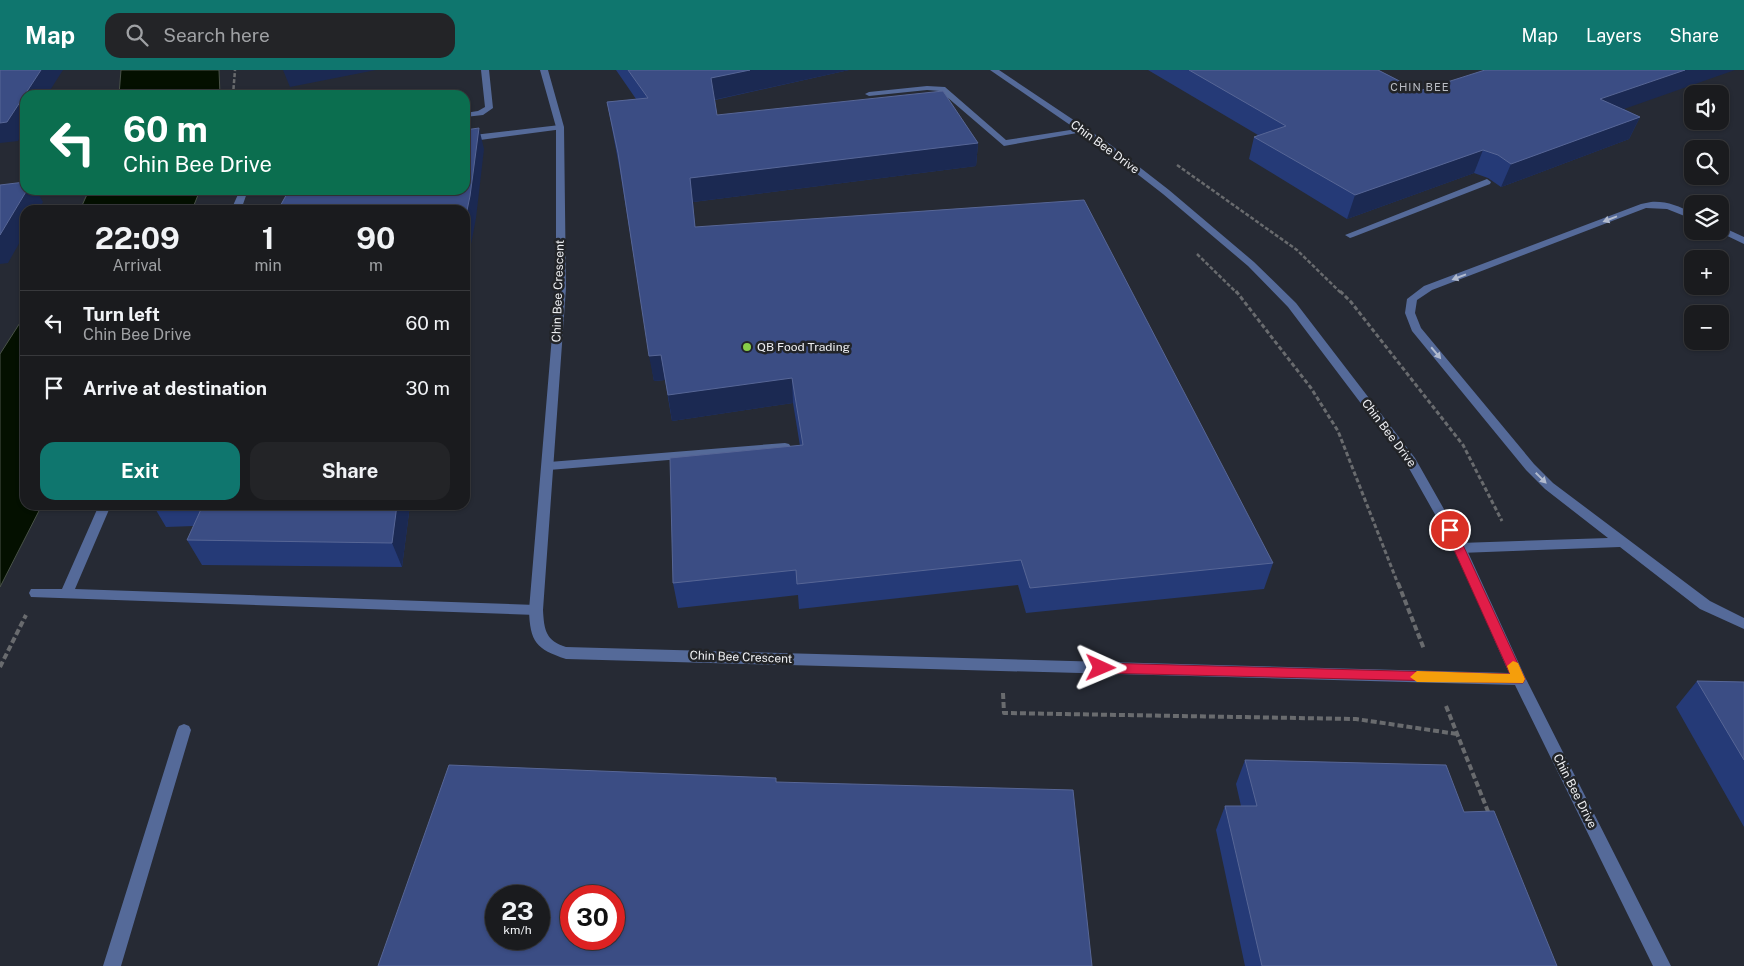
<!DOCTYPE html>
<html lang="en">
<head>
<meta charset="utf-8">
<style>
	:root { --surface:#1a1b1e; --page:#232427; --text:#f1f3f6; --muted:#9fa1a4; --line:#38393c; --accent:#0f766e }
	body { margin:0; font-family:"Public Sans",sans-serif; background:var(--page); color:var(--text); height:100vh; display:flex; flex-direction:column; font-size:19px; white-space:nowrap }
	* { box-sizing:border-box; margin:0 }
	p { font-size:16px; color:var(--muted) }
	.icon { flex:none; width:28px; height:28px; fill:none; stroke:currentColor; stroke-width:2; stroke-linecap:round; stroke-linejoin:round }
	.map { position:relative; flex:1; overflow:hidden }
	.panel { position:absolute; left:20px; top:135px; width:450px; height:305px; display:flex; flex-direction:column; background:var(--surface); border-radius:15px; box-shadow:0 1px 4px #0004,0 0 0 1px var(--line) }
	.panel>* { flex:none }
	.top-card { position:absolute; left:20px; top:20px; width:450px; height:105px; border-radius:15px; box-shadow:0 1px 4px #0004,0 0 0 1px var(--line); background:#0b6e4f; color:#fff; overflow:hidden }
	.controls { position:absolute; left:1684px; top:15px; display:grid; gap:10px }
	.controls a { display:grid; place-items:center; width:45px; height:45px; border-radius:10px; background:var(--surface); box-shadow:0 1px 4px #0004,0 0 0 1px var(--line); font-size:25px }
	.speed { position:absolute; left:485px; top:815px; display:flex; gap:10px; font-size:25px; font-weight:700; text-align:center }
	.speed>* { display:grid; place-content:center; width:65px; height:65px; border-radius:50%; background:var(--surface); box-shadow:0 1px 4px #0004,0 0 0 1px var(--line); line-height:1 }
	.speed small { font-size:12px; font-weight:400 }
	.speed .limit { border:8px solid #d22; background:#fff; color:#111 }
	.pin { position:absolute; display:grid; place-items:center; width:42px; height:42px; color:#fff; margin:-21px; border:2px solid #fff; border-radius:50%; box-shadow:0 1px 5px #0007 }
	.me { position:absolute; width:55px; margin:-28px; rotate:91deg; stroke-linejoin:round; filter:drop-shadow(0 0 4px #0008) }
	.turn { display:flex; align-items:center; gap:18px; height:105px; padding:0 20px; font-size:22px }
	.turn .icon { width:65px; height:65px; stroke-width:2.5 }
	.turn b { display:block; font-size:35px; line-height:42px }
	.eta { display:flex; justify-content:space-evenly; align-items:center; height:85px; text-align:center }
	.eta b { font-size:30px; font-weight:700; line-height:35px }
	.cta { display:flex; gap:10px; margin-top:auto; padding:10px 20px }
	.cta a { flex:1; height:58px; border-radius:15px; background:var(--accent); color:#fff; font-size:20px; font-weight:700; line-height:58px; text-align:center }
	.cta a+a { background:var(--page); color:var(--text) }
	ul { padding:0; list-style:none }
	li { display:flex; align-items:center; gap:15px; height:65px; padding:0 20px; border-top:1px solid var(--line) }
	li div { flex:1 }
	li b { display:block; font-size:19px }
	li em { font-style:normal }
	header { display:flex; align-items:center; gap:30px; box-sizing:border-box; height:70px; padding:0 25px; background:var(--accent); color:#fff }
	header strong { font-size:24px }
	nav { display:flex; gap:28px; margin-inline-start:auto; font-size:18px }
	.search { width:350px; height:45px; background:var(--page); display:flex; align-items:center; gap:12px; box-sizing:border-box; padding:0 18px; border-radius:15px; color:var(--muted); font-size:19px }
	.map>svg:first-child { display:block }
</style>
</head>
<body>
<header>
<strong>Map</strong>
<div class="search"><svg class="icon" aria-label="search" viewBox="0 0 24 24"><circle cx="10" cy="10" r="6"/><path d="M15 15l6 6"/></svg>Search here</div>
<nav><a>Map</a><a>Layers</a><a>Share</a></nav>
</header>
<div class="map">
<svg width="1744" height="896" viewBox="0 0 1744 896">
	<rect width="100%" height="100%" fill="#222428"/>
	<!-- built -->
	<path fill="#262a34" fill-rule="evenodd" d="M0 0H121L122 6 119 25H25V120H89L80 140H25V245L0 284Z
		M219 0H1744V896H0V517L42 435H465V140H192L200 120H465V25H220ZM1692 24H1720V51H1692ZM1692 79H1720V106H1692ZM1692 134H1720V161H1692ZM1692 189H1720V216H1692ZM1692 244H1720V271H1692ZM496 826H539V869H496ZM571 826H614V869H571Z"/>
	<!-- water -->
	<path fill="#041000" stroke="#4a5349" d="M121 0H219L220 25H119Z
		M89 120H200L192 140H80Z
		M25 245V435H42L0 517V284Z"/>
	<g fill="none" stroke-linecap="round" stroke-linejoin="round">
		<!-- path-far2 -->
		<path stroke="#696b6e" stroke-width="2.5" stroke-dasharray="4 2" stroke-linecap="butt" d="M233 25 235 0
			M1177 95 1297 180 1341 223
			M1197 184 1237 223"/>
		<!-- path-far1 -->
		<path stroke="#696b6e" stroke-width="3" stroke-dasharray="4.5 2.5" stroke-linecap="butt" d="M1236 221 1311 318 1338 361 1398 514
			M1340 221 1351 232 1463 375 1502 451"/>
		<!-- path -->
		<path stroke="#696b6e" stroke-width="4" stroke-dasharray="6 3" stroke-linecap="butt" d="M1398 513 1424 579
			M0 597 26 545
			M1003 623 1004 643 1356 649 1457 664
			M1446 636 1489 744"/>
		<!-- service -->
		<path fill="#556a99" fill-rule="evenodd" d="M481 0H489L493 38 483 45 465 47V43L478 41 485 37Z
			M927 16 945 17 1006 70 1083 58 1087 60 1083 62 1004 76 940 21 927 20 869 26 865 24 869 22Z
			M560 55H563V59L465 72V66Z
			M1487 109 1491 112 1490 114 1353 167 1350 168 1345 165Z
			M240 120H248L241 140H231Z
			M1651 132C1666 131 1679 136 1692 143V149L1667 139 1646 138 1432 220 1417 230 1415 243 1421 258 1534 394 1553 413 1710 531 1744 548V559L1700 539 1620 477 1460 483 1454 478 1460 473 1608 468 1545 419 1526 400 1412 261 1405 243 1407 229 1424 216 1641 134Z
			M1720 156 1744 167V174L1717 161H1720Z
			M785 373 789 374 791 377 789 380 549 400 543 396 549 392Z
			M99 435H111L75 519 536 535 541 536 543 540 541 544 536 545 31 527 29 523 31 519H62Z
			M184 654 189 656 191 660 121 896H103L177 660 179 656Z"/>
		<!-- minor -->
		<path fill="#556a99" fill-rule="evenodd" d="M540 0H548L564 57 566 218 543 540C544 560 546 571 566 577L1509 603 1454 478 1406 393 1288 237 1248 196 1163 124 1105 79 990 0H999L1111 75 1169 120 1254 192 1296 233 1415 388 1466 478 1526 609 1671 896H1653L1515 615 566 589C536 579 530 572 529 540L556 218V57Z"/>
	</g>
	<!-- wall -->
	<path fill="#253a77" d="M616 0H849L715 30 717 45 978 73 976 96 693 132 695 157 1273 493 1264 519 1026 543 1018 515 799 539 798 525 678 538 673 513 800 376 793 333 672 351 665 310 654 311 620 101 607 32 636 29Z
		M1148 0H1378L1419 21 1624 39 1640 47 1629 69 1501 117 1488 108 1474 103 1347 149 1249 89 1254 67 1258 65Z
		M153 435H410L402 497 202 495 187 470 194 456 166 457Z
		M1697 611 1744 612V757L1676 637Z
		M1245 690 1464 742 1557 896H1245L1216 760 1225 736H1241L1236 714Z"/>
	<!-- shaded-wall -->
	<path fill="#1b2952" d="M41 0H63L47 25H25V60L18 71 0 73V53Z
		M283 0H376L290 17Z
		M750 0H849L713 30 711 8Z
		M1685 0H1735L1590 51 1600 29Z
		M1640 47 1629 69 1501 117 1511 94Z
		M479 58 484 79 476 148 465 206V150Z
		M978 73 976 96 693 132 698 181 690 108Z
		M1483 80 1474 103 1347 149 1355 125Z
		M27 120H36L43 132 38 140H25V163L8 193 0 194V165Z
		M661 285 665 310 654 311 649 286Z
		M792 308 793 333 672 351 668 325Z
		M397 435H410L402 497 392 473Z"/>
	<!-- building -->
	<path fill="#3b4d84" stroke="#576696" fill-rule="evenodd" d="M0 0H41L7 52 0 53Z
		M628 0H750L711 8 717 45 943 21 978 73 690 108 695 157 1084 130 1273 493 1030 518 1021 490 797 514 796 500 673 513 670 388 803 375 792 308 668 325 661 285 649 286 618 83 607 32 648 28Z
		M1189 0H1378L1419 21 1485 0H1685L1600 29 1640 47 1511 94 1498 85 1483 80 1355 125 1254 67 1286 56Z
		M479 58 470 126 465 150V140H278L289 120H465V60Z
		M25 112V120H27L0 165V115Z
		M203 435H397L392 473 187 470Z
		M1697 611 1744 612V690Z
		M1245 690 1446 695 1464 742 1494 741 1557 896H1262L1225 736H1257Z
		M449 695 776 708V712L1073 720 1092 896H378ZM496 826H539V869H496ZM571 826H614V869H571Z"/>
	<!-- one-way arrows -->
	<defs><path id="oneway-solid" d="M-6-.8H1V-3.2L6.5 0L1 3.2V.8H-6Z" transform="scale(1.25)"/></defs>
	<g fill="#b1bace">
		<use href="#oneway-solid" transform="translate(1610 149) rotate(159)"/>
		<use href="#oneway-solid" transform="translate(1459 207) rotate(159)"/>
		<use href="#oneway-solid" transform="translate(1436 283) rotate(50)"/>
		<use href="#oneway-solid" transform="translate(1541 408) rotate(45)"/>
	</g>
	<!-- route -->
	<path fill="#e11d48" stroke="#92132f" d="M1450 456 1456 460 1525 609 1523 613 1101 603 1094 598 1101 593 1510 604 1445 460Z"/>
	<!-- slow -->
	<path fill="#f59e0b" d="M1513 591 1518 593 1525 609 1523 613 1417 612 1410 607 1417 601 1510 604 1507 596Z"/>
	<!-- markers -->
	<circle fill="#88cf49" stroke="#222428" stroke-width="2" cx="747" cy="277" r="5"/>
	<g text-anchor="middle" dominant-baseline="central" stroke-width="5" stroke-linejoin="round" paint-order="stroke">
		<!-- far-neighbourhood labels -->
		<g font-size="11" letter-spacing="1" fill="#bcbfc5" stroke="#222428">
			<text x="1420" y="17">CHIN BEE</text>
		</g>
		<!-- street labels -->
		<g font-size="12" fill="#eeeff2" stroke="#222428">
			<text transform="translate(1105 77) rotate(36)">Chin Bee Drive</text>
			<text transform="translate(558 221) rotate(-88)">Chin Bee Crescent</text>
			<text transform="translate(1389 363) rotate(53)">Chin Bee Drive</text>
			<text transform="translate(741 587) rotate(2)">Chin Bee Crescent</text>
			<text transform="translate(1575 721) rotate(63)">Chin Bee Drive</text>
		</g>
		<!-- poi labels -->
		<g font-size="12" fill="#eeeff2" stroke="#222428" text-anchor="start">
			<text x="757" y="277">QB Food Trading</text>
		</g>
	</g>
</svg>
<div class="controls">
<a><svg class="icon" aria-label="sound" viewBox="0 0 24 24"><path d="M4 9h4l5-4v14l-5-4H4zM17 9q2 3 0 6"/></svg></a>
<a><svg class="icon" aria-label="search" viewBox="0 0 24 24"><circle cx="10" cy="10" r="6"/><path d="M15 15l6 6"/></svg></a>
<a><svg class="icon" aria-label="layers" viewBox="0 0 24 24"><path d="M12 4l9 5-9 5-9-5zM3 14l9 5 9-5"/></svg></a>
<a>+</a>
<a>−</a>
</div>
<div class="speed"><div>23<small>km/h</small></div><div class="limit">30</div></div>
<div class="pin" style="left:1450px;top:460px;background:#d93025"><svg class="icon" aria-label="arrive" viewBox="0 0 24 24"><path d="M6 21V4h12l-3 4 3 4H6"/></svg></div>
<svg class="me" style="left:1101px;top:598px" viewBox="-20 -20 40 40"><path d="M0-17L14 15 0 8-14 15z" fill="#e11d48" stroke="#fff" stroke-width="4"/></svg>
<div class="top-card">
<div class="turn"><svg class="icon" aria-label="left" viewBox="0 0 24 24"><path d="M17 20v-9H6M10 6l-5 5 5 5"/></svg><div><b>60 m</b>Chin Bee Drive</div></div>
</div>
<section class="panel">
<div class="eta">
<div><b>22:09</b><p>Arrival</p></div>
<div><b>1</b><p>min</p></div>
<div><b>90</b><p>m</p></div>
</div>
<ul>
<li><svg class="icon" aria-label="left" viewBox="0 0 24 24"><path d="M17 20v-9H6M10 6l-5 5 5 5"/></svg><div><b>Turn left</b><p>Chin Bee Drive</p></div><em>60 m</em></li>
<li><svg class="icon" aria-label="arrive" viewBox="0 0 24 24"><path d="M6 21V4h12l-3 4 3 4H6"/></svg><div><b>Arrive at destination</b></div><em>30 m</em></li>
</ul>
<div class="cta"><a>Exit</a><a>Share</a></div>
</section>
</div>
</body>
</html>
